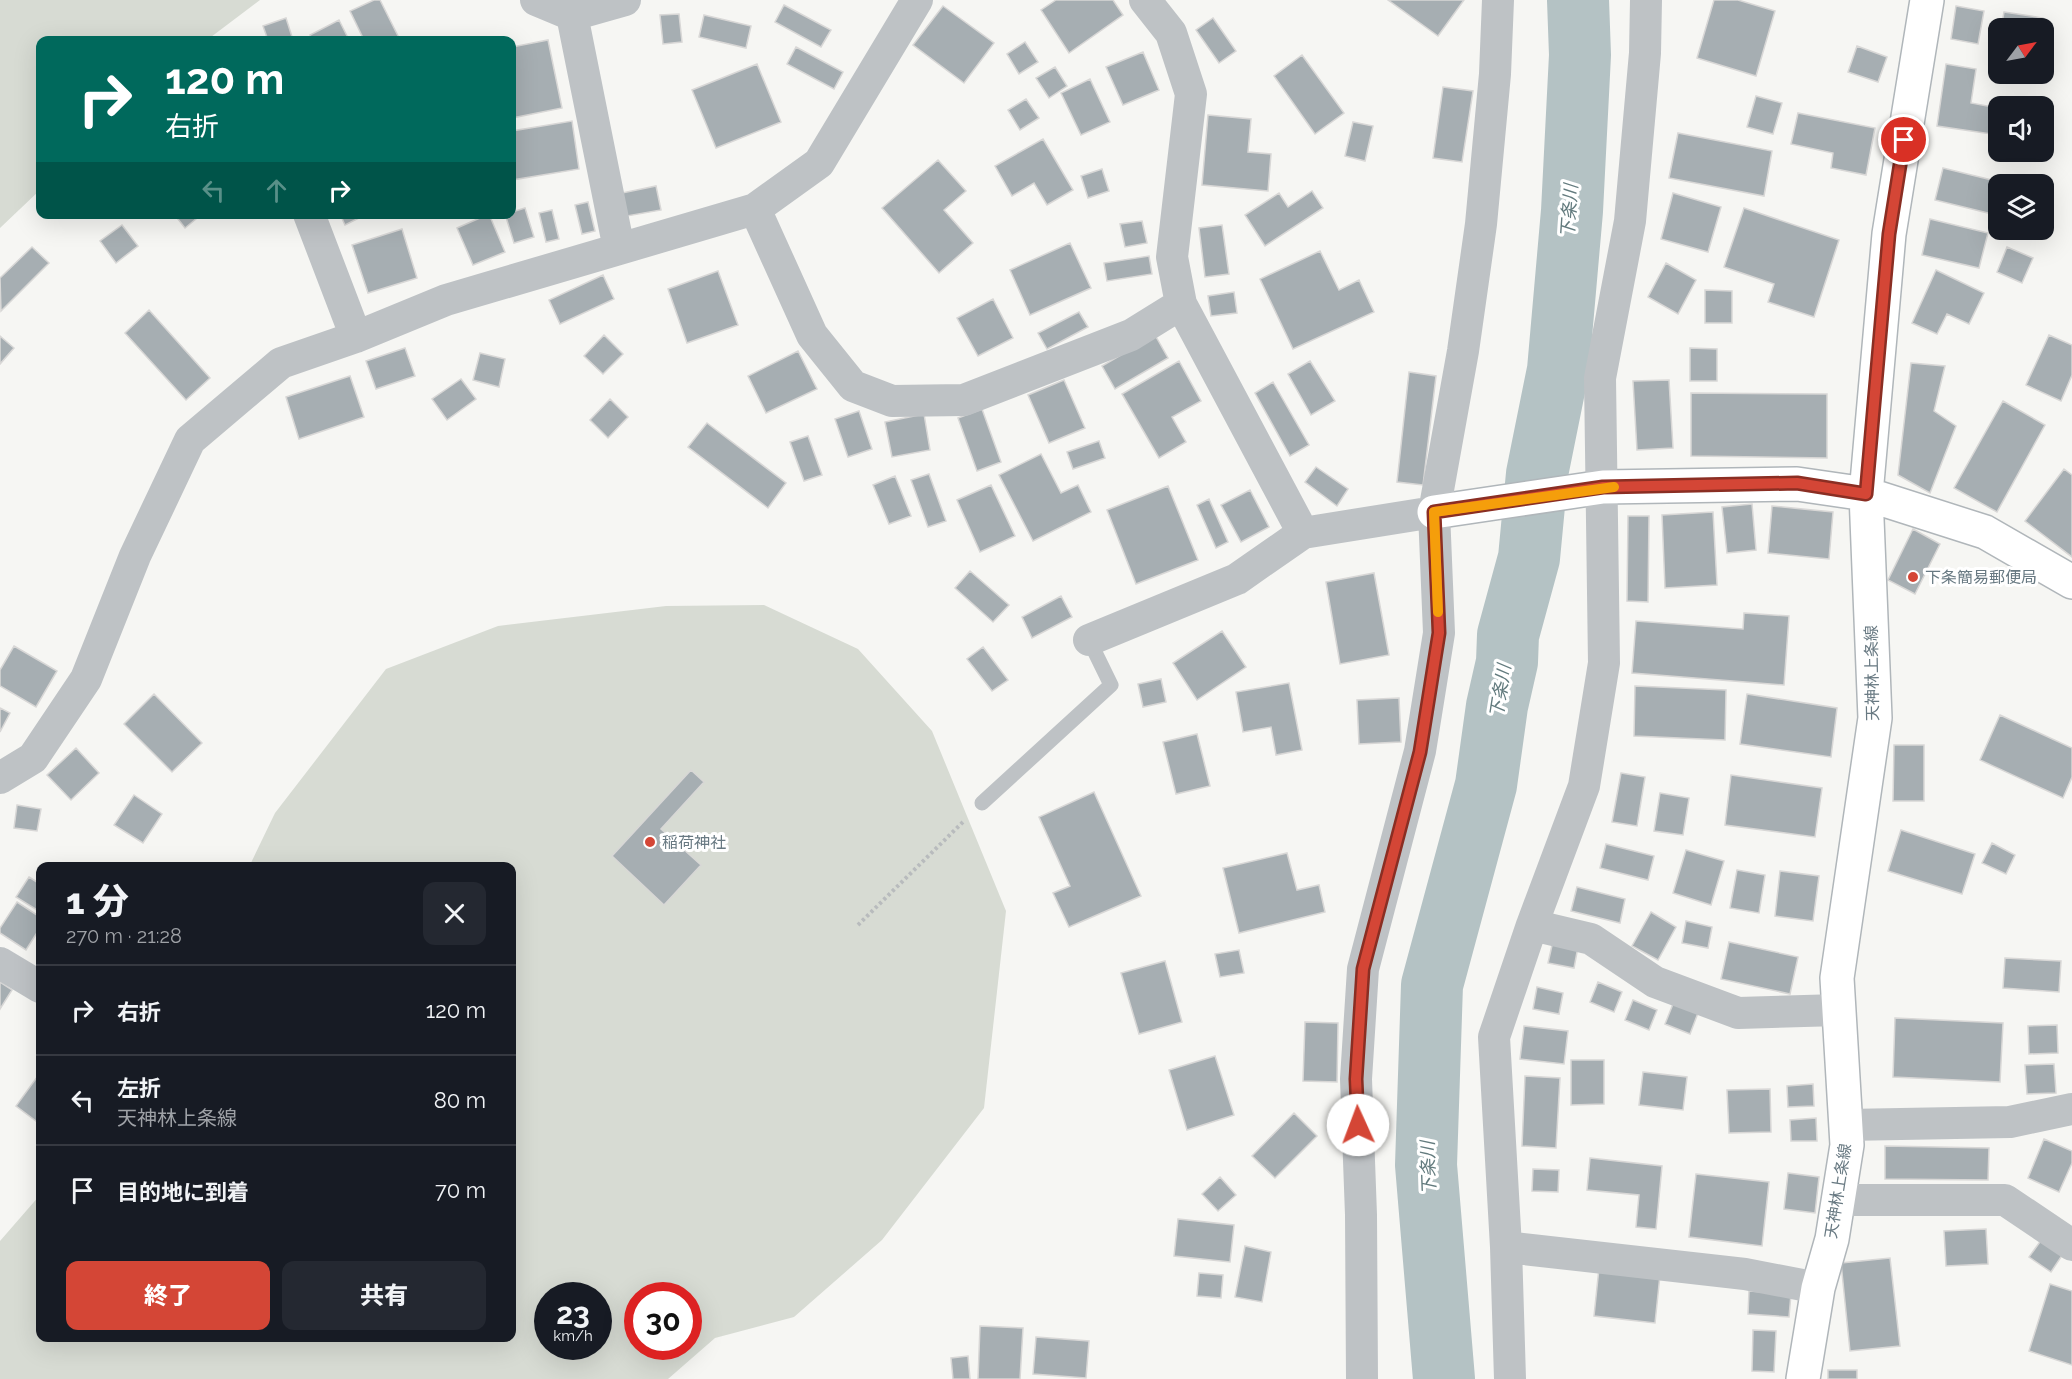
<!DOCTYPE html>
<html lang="ja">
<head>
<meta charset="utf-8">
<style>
	:root { --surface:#171b24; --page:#242831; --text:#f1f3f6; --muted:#9ea1a6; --line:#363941; --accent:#d44636 }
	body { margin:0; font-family:Raleway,"Noto Sans JP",sans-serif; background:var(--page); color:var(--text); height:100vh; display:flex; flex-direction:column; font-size:22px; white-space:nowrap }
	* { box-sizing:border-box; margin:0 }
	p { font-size:20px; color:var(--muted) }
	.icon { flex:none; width:33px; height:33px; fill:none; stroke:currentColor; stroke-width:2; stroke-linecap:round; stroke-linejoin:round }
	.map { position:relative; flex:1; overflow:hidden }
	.sheet { position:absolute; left:36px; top:862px; width:480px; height:480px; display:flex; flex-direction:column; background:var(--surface); border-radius:12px; box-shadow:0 6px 24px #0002 }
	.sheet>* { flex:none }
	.banner { position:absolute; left:36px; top:36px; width:480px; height:183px; border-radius:12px; box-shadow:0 6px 24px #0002; background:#00695c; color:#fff; overflow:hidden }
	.needle { width:39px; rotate:58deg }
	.tools { position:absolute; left:1988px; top:18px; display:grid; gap:12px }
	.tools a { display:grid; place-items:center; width:66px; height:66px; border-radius:12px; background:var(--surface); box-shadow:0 6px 24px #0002; font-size:30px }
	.speed { position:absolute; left:534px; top:1282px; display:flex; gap:12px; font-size:30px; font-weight:700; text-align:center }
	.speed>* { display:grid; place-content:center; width:78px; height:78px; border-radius:50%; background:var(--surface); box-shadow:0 6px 24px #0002; line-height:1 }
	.speed small { font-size:15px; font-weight:400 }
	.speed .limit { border:9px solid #d22; background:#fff; color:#111 }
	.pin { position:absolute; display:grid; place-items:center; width:51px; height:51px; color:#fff; margin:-26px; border:3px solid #fff; border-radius:50%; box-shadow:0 2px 6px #0007 }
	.me { position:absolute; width:66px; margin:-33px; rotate:358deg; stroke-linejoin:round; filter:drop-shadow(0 0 4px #0008) }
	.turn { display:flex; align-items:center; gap:21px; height:126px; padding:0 30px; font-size:27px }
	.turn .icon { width:78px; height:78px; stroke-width:2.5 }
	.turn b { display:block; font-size:42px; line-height:51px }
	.lanes { display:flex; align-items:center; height:57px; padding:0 30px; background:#0003; justify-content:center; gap:30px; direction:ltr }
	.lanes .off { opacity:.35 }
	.round { display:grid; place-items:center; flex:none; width:63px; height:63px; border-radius:12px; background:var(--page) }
	.summary { display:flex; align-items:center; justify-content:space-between; height:102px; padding:0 30px }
	h1 { font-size:36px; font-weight:800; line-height:45px }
	.primary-button { display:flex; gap:12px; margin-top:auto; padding:12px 30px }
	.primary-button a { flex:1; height:69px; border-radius:12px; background:var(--accent); color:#fff; font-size:24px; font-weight:800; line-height:69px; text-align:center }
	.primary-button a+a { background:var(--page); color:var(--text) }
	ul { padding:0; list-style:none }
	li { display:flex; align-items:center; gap:18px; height:90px; padding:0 30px; border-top:2px solid var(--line) }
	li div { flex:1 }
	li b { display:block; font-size:22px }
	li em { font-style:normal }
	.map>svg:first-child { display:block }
</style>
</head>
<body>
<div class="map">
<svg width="2072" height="1379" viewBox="0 0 2072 1379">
	<rect width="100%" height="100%" fill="#f6f6f3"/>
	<!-- green -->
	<path fill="#d7dbd3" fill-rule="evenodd" d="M0 0H260L207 40H40V190L0 228Z
		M764 605 858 649 932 731 1006 911 984 1108 882 1240 794 1317 715 1338 668 1379H0V1241L40 1195V1338H512V867H249L275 813 386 669 498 626 666 606ZM548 1296H598V1347H548ZM638 1296H688V1347H638Z"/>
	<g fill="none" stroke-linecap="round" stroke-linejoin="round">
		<!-- river -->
		<path stroke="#b4c2c4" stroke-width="62" d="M1444 1379 1426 1165 1432 985 1486 785 1497 706 1507 662 1508 635 1529 558 1537 474 1558 370 1572 211 1580 55 1578 0"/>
	</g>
	<!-- building -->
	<path fill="#a6aeb2" stroke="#d8d7d6" stroke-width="1.5" d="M374 0H380L400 40H364L350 11Z
		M1056 0H1113L1123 15 1069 53 1041 10Z
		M1388 0H1464L1438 36Z
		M1714 0H1738L1775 11 1756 76 1697 58Z
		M784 5 831 30 821 47 775 22Z
		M943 6 994 43 964 83 913 45Z
		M1956 6 1984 11 1978 44 1951 39Z
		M2004 12 2043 18 2041 28H2001Z
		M679 14 682 42 663 44 660 15Z
		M704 15 751 26 746 48 699 37Z
		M286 18 293 40H268L263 26Z
		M1213 18 1236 51 1219 63 1196 30Z
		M339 20 349 40H313L310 35Z
		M548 40 562 108 512 118V47Z
		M1025 42 1038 62 1019 74 1007 54Z
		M1857 46 1887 57 1878 82 1848 72Z
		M796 47 843 72 834 89 787 64Z
		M1143 52 1159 90 1123 105 1106 67Z
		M1302 55 1344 113 1315 134 1274 76Z
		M757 64 781 122 716 148 692 90Z
		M1946 64 1976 69 1971 103 1998 108V135L1937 126Z
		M1055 67 1067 86 1049 98 1036 78Z
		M1090 79 1110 122 1081 135 1061 93Z
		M1443 87 1473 91 1462 162 1433 158Z
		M1756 96 1782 103 1773 134 1747 127Z
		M1026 99 1039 118 1020 130 1008 110Z
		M1798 113 1875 128 1866 175 1831 168 1833 153 1791 144Z
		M1208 115 1251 119 1248 152 1271 154 1268 191 1202 185Z
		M572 121 579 169 512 180V131Z
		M1353 122 1373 126 1365 161 1345 156Z
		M1678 133 1772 151 1764 196 1669 178Z
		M1043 139 1073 190 1047 205 1034 183 1012 196 995 166Z
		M938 160 966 191 944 210 973 243 939 273 882 208Z
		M1943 168 2004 183 1998 184 1996 215 1935 200Z
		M1102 169 1109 191 1088 198 1081 176Z
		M656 186 661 210 627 216 622 193Z
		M1312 191 1323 208 1265 246 1245 215 1279 193 1288 207Z
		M1673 193 1721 207 1708 252 1661 239Z
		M588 202 595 231 582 234 575 205Z
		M525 208 534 237 514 243 505 214H512V212Z
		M1744 208 1839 240 1814 317 1768 302 1774 284 1724 267Z
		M552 210 559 239 546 242 539 213Z
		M174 214H202L185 228Z
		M340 214H367L345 225Z
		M489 214 505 252 473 265 457 228Z
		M1930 219 1988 233 1979 268 1922 255Z
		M1142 221 1147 243 1125 247 1120 224Z
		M122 225 138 246 116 263 100 241Z
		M1222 225 1229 274 1205 277 1199 228Z
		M402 229 417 278 368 293 352 245Z
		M1070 243 1091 288 1030 315 1010 270Z
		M32 247 49 263 1 311 0 278Z
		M2007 247 2033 258 2022 283 1997 272Z
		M1320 251 1339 290 1359 280 1374 312 1293 349 1260 279Z
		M1149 256 1152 274 1107 281 1104 263Z
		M1666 263 1696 280 1678 314 1648 297Z
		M1936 270 1984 293 1969 324 1947 314 1937 334 1912 323Z
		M718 271 738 325 687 343 668 289Z
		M603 275 614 299 560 324 549 300Z
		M1705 290 1732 291V323H1705Z
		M1234 292 1237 313 1211 316 1208 296Z
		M993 299 1013 338 978 356 957 318Z
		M149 310 210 378 186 400 125 333Z
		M1079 312 1088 327 1047 349 1038 333Z
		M604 335 623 354 603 374 584 356Z
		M1155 335 1168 358 1115 389 1102 366Z
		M2049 335 2072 345V375L2061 401 2026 385Z
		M0 336 14 348 0 364Z
		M405 348 415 376 376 389 366 361Z
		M1690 348 1717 349V381H1690Z
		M798 351 817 389 766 413 748 376Z
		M480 353 505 359 499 387 473 380Z
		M1179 361 1201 401 1172 417 1186 442 1159 458 1122 394Z
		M1310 361 1335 401 1311 415 1288 374Z
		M1911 363 1945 366 1934 411 1956 426 1930 493 1898 475Z
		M1409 372 1436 376 1423 485 1397 482Z
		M350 376 364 417 299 439 286 397Z
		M461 379 476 399 447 420 432 399Z
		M1064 380 1085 428 1049 443 1028 395Z
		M1669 380 1673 448 1637 450 1633 381Z
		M1273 382 1309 445 1290 456 1255 393Z
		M1691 393 1827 394V458L1691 456Z
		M610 399 628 417 608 438 590 420Z
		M2003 401 2045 425 1997 512 1954 488Z
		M982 409 1001 462 977 471 958 418Z
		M859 411 872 449 848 457 835 419Z
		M924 414 930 450 892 457 885 422Z
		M707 423 786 483 768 508 688 447Z
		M808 436 822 475 804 481 790 442Z
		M1099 441 1105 458 1073 469 1067 452Z
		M1041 454 1061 493 1078 485 1091 512 1033 541 999 475Z
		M1316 467 1348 489 1337 506 1305 482Z
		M2064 469 2072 475V557L2025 521Z
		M929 474 946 521 928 527 911 480Z
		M895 476 911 516 889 524 873 485Z
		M991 485 1015 536 980 552 957 500Z
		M1168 486 1198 560 1136 584 1107 510Z
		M1250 490 1269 527 1241 542 1221 505Z
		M1209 499 1228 542 1216 548 1197 505Z
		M1752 504 1756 550 1727 553 1722 507Z
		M1772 506 1833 512 1829 559 1768 553Z
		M1713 512 1717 585 1665 588 1662 515Z
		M1628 516H1649L1648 602 1627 601Z
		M1913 529 1940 544 1915 594 1888 580Z
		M970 571 1009 605 993 622 955 588Z
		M1374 573 1389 655 1340 664 1326 582Z
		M1061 596 1072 617 1032 638 1022 617Z
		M1744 613 1789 616 1784 685 1632 673 1636 621 1743 629Z
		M1222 631 1246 667 1197 700 1173 663Z
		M14 646 57 671 36 707 0 686V670Z
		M983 647 1008 680 992 691 967 659Z
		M1161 679 1166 702 1143 707 1138 684Z
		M1289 683 1302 750 1276 755 1271 727 1243 732 1236 692Z
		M1635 686 1726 690 1725 740 1634 736Z
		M154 694 202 743 172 772 124 724Z
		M1747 694 1837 708 1831 757 1740 744Z
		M1399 698 1401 742 1359 744 1357 700Z
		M0 708 10 713 0 732Z
		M2000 715 2072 748V777L2063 798 1980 760Z
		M1197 734 1210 786 1176 794 1163 742Z
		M1894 745H1924V801H1893Z
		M76 748 99 773 71 800 47 775Z
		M691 770 704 782 661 829 701 865 664 905 612 856Z
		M1621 773 1645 777 1637 826 1612 822Z
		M1731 775 1822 788 1815 837 1725 825Z
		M1094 792 1141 896 1069 927 1053 893 1070 886 1039 817Z
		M1660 793 1689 798 1683 835 1654 831Z
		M134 795 162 814 143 843 114 825Z
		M17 805 41 809 37 831 14 828Z
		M1901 830 1975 854 1962 894 1888 871Z
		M1992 843 2015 855 2006 874 1982 863Z
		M1606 844 1654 856 1648 880 1600 868Z
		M1686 850 1724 861 1711 905 1673 893Z
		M1287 853 1297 890 1319 885 1325 912 1239 933 1223 868Z
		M1737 870 1765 875 1759 913 1730 908Z
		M1780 871 1819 876 1813 921 1775 916Z
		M29 877 40 884V903L37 910 16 897Z
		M1577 887 1625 899 1620 923 1571 911Z
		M17 902 40 917V928L26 950 0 933V928Z
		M1651 912 1676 927 1658 960 1632 946Z
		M1686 921 1712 927 1708 948 1682 943Z
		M1553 941 1578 947 1574 968 1548 963Z
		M1729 942 1798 957 1790 994 1721 979Z
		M1239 950 1244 973 1220 977 1215 954Z
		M2005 958 2061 961 2059 992 2003 988Z
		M1165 961 1182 1022 1139 1034 1121 973Z
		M0 982 12 990 0 1009Z
		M1598 982 1622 992 1614 1012 1590 1002Z
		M1537 987 1563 993 1559 1014 1533 1009Z
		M1633 1000 1657 1010 1649 1030 1625 1020Z
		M1673 1004 1698 1013 1690 1034 1665 1024Z
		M1895 1018 2003 1023 2000 1082 1893 1077Z
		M1305 1022 1338 1023 1337 1082 1303 1081Z
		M2057 1025 2058 1053 2029 1054 2028 1026Z
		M1524 1026 1568 1031 1564 1064 1520 1059Z
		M1215 1056 1234 1115 1187 1130 1169 1070Z
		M1571 1060H1604V1104L1571 1105Z
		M2054 1064 2056 1093 2027 1094 2025 1065Z
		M1643 1072 1687 1077 1683 1110 1639 1105Z
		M40 1073V1124L16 1106Z
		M1525 1076 1560 1078 1556 1148 1522 1146Z
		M1813 1084 1814 1106 1788 1107 1787 1086Z
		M1770 1089 1771 1132 1729 1133 1727 1090Z
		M1294 1113 1317 1136 1275 1178 1252 1156Z
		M1816 1118 1817 1141H1791L1790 1120Z
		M2044 1139 2072 1151V1163L2059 1192 2028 1178Z
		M1885 1146 1989 1148 1988 1180 1885 1179Z
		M1590 1158 1662 1166 1656 1229 1636 1227 1639 1195 1587 1190Z
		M1533 1169 1559 1170 1558 1192 1532 1191Z
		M1788 1173 1819 1177 1815 1213 1784 1209Z
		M1696 1174 1769 1182 1762 1246 1689 1237Z
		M1220 1177 1236 1195 1218 1211 1202 1194Z
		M1178 1219 1234 1225 1230 1262 1174 1256Z
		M1986 1229 1988 1264 1946 1266 1944 1231Z
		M2042 1239 2063 1254 2051 1272 2029 1257Z
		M1245 1246 1271 1252 1262 1302 1235 1297Z
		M1890 1258 1900 1346 1850 1351 1841 1263Z
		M1599 1268 1660 1275 1655 1323 1594 1316Z
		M1199 1273 1223 1275 1221 1298 1197 1296Z
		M2050 1284 2072 1291V1365L2029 1351Z
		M1749 1291 1791 1294 1789 1317 1748 1314Z
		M980 1326 1023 1328 1020 1379H978Z
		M1753 1330 1776 1331 1774 1372 1752 1371Z
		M1036 1337 1089 1341 1086 1378 1033 1374Z
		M968 1356 970 1379H953L951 1358Z
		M1828 1370H1857V1379H1828Z"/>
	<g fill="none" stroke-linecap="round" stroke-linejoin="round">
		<!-- secondary casing -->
		<g stroke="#b0b6ba" stroke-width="36">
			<path id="secondary" d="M1434 512 1603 487 1797 484 1866 494 1985 532 2072 582
				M1803 1379 1818 1288 1832 1239 1847 1145 1837 978 1875 718 1866 494 1889 234 1927 0"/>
		</g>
		<!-- path -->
		<path stroke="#b8bbbd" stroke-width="4" stroke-dasharray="3 3" stroke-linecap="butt" d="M858 925 965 820"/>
		<!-- lane -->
		<path stroke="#bec2c5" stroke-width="15" d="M982 803 1111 685 1089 640"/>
		<!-- street -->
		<path stroke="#bec2c5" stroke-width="32" d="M536 0 572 15 625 0
			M1145 0 1171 33 1191 94 1172 257 1181 304 1303 533
			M572 15 619 249
			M755 209 812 335 853 386 892 401 964 400 1131 335 1181 304
			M309 214 356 337
			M1089 640 1237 579 1303 533 1434 512
			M0 778 33 758 86 679 135 556 190 440 281 363 356 337 446 300 755 209 819 163 917 0
			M1532 925 1591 939 1655 982 1738 1013 1839 1010
			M0 963 40 987
			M1846 1125 2010 1122 2072 1109
			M1838 1200H2005L2072 1245
			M1506 1247 1494 1037 1532 925 1584 786 1604 663 1600 378 1630 221 1645 53 1646 0
			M1362 1379 1361 1215 1356 1079 1363 969 1420 751 1439 633 1434 512 1463 351 1481 224 1495 74 1498 0
			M1510 1379 1506 1247 1745 1274 1818 1288"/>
		<!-- secondary -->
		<use href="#secondary" stroke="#fff" stroke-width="33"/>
	</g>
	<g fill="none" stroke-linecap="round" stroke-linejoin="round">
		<!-- route casing -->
		<g stroke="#8a2e23" stroke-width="15">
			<path id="route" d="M1358 1125 1356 1079 1363 969 1420 752 1439 633 1434 512 1603 487 1797 483 1866 494 1889 234 1904 140"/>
		</g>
		<!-- route -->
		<use href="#route" stroke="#d44636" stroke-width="10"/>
		<!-- slow -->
		<path stroke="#f59e0b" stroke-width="10" d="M1438 612 1434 512 1614 487"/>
	</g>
	<!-- markers -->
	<g fill="#d44636" stroke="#fff" stroke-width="2">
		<circle cx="1913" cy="577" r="6"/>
		<circle cx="650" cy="842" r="6"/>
	</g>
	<g text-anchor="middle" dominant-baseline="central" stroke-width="6" stroke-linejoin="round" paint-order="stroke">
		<!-- poi labels -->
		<g font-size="16" fill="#687982" stroke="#fff" text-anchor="start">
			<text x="1925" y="577">下条簡易郵便局</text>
			<text x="662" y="842">稲荷神社</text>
		</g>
		<!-- street labels -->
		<g font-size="16" fill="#687982" stroke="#fff">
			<text transform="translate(1872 673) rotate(-91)">天神林上条線</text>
			<text transform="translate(1838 1191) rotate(-81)">天神林上条線</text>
		</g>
		<!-- water labels -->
		<g font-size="18" font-style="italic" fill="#637b7e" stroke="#fff">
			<text transform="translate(1569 211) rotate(-86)">下条川</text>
			<text transform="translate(1500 691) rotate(-81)">下条川</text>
			<text transform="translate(1428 1168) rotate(-92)">下条川</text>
		</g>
	</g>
</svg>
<div class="tools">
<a><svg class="needle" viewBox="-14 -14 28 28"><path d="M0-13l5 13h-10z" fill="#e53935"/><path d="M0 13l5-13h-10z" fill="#9ea1a6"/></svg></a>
<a><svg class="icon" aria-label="sound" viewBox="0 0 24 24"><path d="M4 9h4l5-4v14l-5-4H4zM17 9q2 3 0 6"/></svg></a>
<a><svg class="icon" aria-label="layers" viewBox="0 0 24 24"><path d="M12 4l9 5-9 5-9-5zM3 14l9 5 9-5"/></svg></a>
</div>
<div class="speed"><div>23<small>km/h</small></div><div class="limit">30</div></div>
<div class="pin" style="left:1904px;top:140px;background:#d93025"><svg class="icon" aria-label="arrive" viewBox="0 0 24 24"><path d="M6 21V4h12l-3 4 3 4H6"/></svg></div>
<svg class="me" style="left:1358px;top:1125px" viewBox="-20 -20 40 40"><circle r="19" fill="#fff"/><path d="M0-13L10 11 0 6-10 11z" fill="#d44636"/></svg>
<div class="banner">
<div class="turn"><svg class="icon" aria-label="right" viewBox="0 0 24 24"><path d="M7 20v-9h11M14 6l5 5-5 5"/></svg><div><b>120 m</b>右折</div></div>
<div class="lanes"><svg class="icon off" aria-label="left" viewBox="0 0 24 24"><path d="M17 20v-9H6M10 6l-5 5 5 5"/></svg><svg class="icon off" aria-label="ahead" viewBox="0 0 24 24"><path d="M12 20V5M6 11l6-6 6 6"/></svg><svg class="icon" aria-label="right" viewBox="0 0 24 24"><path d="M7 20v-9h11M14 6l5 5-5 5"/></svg></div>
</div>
<section class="sheet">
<div class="summary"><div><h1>1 分</h1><p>270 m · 21:28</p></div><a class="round"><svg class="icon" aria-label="close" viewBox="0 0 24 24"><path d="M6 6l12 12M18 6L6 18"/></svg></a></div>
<ul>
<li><svg class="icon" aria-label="right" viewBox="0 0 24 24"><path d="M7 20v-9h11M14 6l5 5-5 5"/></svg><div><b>右折</b></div><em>120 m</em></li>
<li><svg class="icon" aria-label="left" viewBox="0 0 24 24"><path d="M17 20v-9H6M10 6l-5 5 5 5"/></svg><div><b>左折</b><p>天神林上条線</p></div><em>80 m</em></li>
<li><svg class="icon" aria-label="arrive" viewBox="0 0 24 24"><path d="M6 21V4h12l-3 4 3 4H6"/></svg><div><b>目的地に到着</b></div><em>70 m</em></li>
</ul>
<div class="primary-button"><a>終了</a><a>共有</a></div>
</section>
</div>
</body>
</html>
